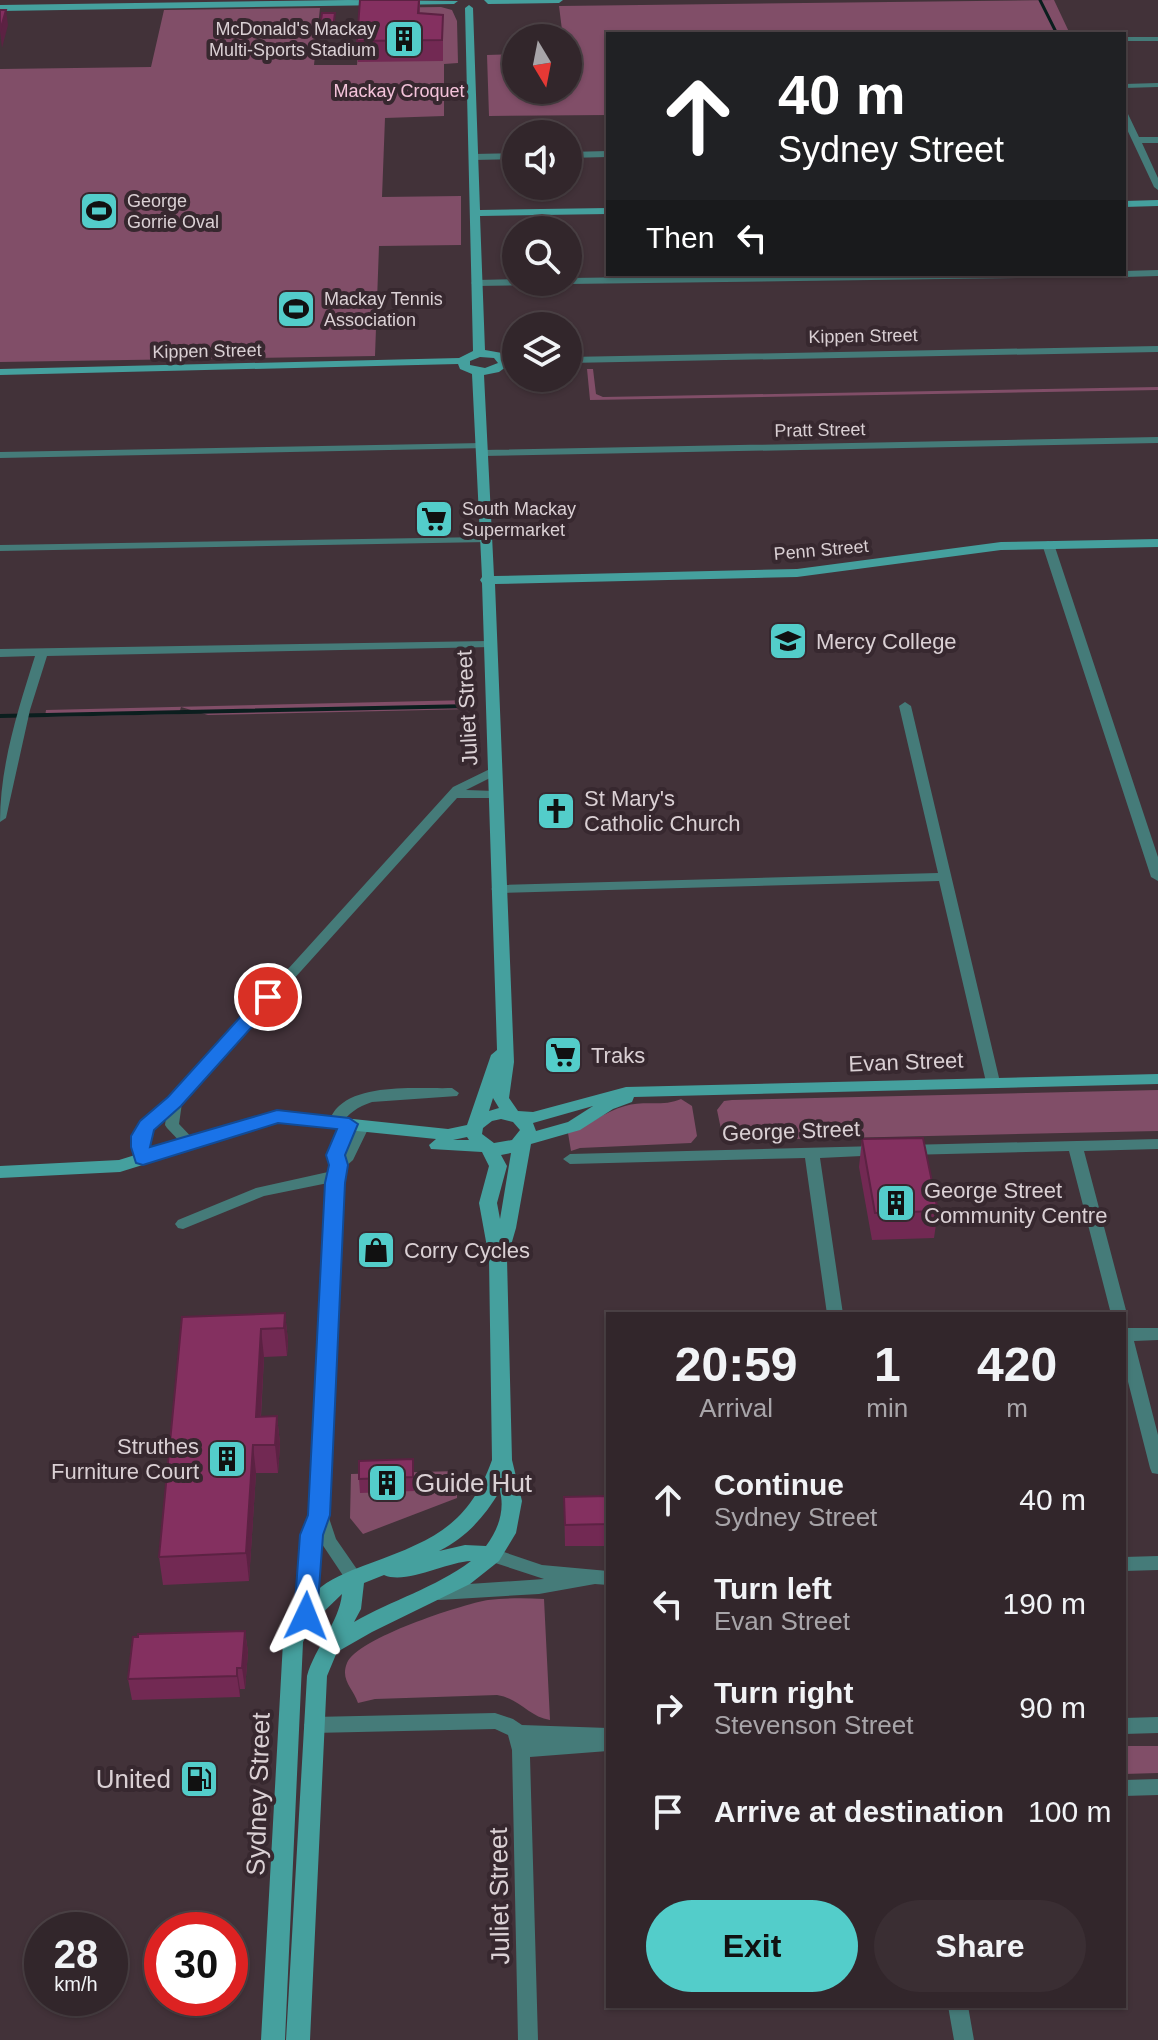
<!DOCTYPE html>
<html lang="en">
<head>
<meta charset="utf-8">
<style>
	:root { --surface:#32262b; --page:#3a2e33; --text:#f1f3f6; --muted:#a8a5a9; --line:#4d4347; --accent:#53cdca }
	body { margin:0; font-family:Arial,sans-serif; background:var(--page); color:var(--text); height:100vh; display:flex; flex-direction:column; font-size:30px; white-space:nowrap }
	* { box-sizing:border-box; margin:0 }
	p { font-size:26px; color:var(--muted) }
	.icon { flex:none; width:44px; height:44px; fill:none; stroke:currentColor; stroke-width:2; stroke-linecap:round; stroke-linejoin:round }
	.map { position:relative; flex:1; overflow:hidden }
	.sheet { position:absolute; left:606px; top:1312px; width:520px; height:696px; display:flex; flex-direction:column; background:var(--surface); border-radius:0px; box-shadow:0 2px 6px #0004,0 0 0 2px var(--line) }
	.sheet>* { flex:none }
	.guide { position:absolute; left:606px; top:32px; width:520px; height:244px; border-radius:0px; box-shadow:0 2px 6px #0004,0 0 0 2px var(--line); background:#202124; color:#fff; overflow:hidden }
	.needle { width:52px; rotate:170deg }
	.buttons { position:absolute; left:502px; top:24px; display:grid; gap:16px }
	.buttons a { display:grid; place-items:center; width:80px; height:80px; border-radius:50%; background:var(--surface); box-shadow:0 2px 6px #0004,0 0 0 2px var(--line); font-size:40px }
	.speed { position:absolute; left:24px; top:1912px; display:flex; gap:16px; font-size:40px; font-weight:700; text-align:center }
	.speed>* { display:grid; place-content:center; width:104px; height:104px; border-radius:50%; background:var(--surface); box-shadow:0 2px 6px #0004,0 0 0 2px var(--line); line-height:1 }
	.speed small { font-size:20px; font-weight:400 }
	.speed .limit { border:12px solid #d22; background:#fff; color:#111 }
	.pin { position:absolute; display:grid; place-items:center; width:68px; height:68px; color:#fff; margin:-34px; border:4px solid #fff; border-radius:50%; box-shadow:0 2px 8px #0007 }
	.me { position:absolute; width:88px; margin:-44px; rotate:2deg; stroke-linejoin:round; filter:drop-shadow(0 0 6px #0008) }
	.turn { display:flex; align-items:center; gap:28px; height:168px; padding:0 40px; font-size:36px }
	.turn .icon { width:104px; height:104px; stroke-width:2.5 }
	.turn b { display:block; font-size:56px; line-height:68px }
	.then { display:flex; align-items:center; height:76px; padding:0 40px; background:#0003; gap:16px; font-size:30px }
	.eta { display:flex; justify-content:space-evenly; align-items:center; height:136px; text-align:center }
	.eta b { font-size:48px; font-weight:700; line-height:56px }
	.action { display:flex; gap:16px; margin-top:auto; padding:16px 40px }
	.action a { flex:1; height:92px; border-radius:48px; background:var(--accent); color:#111; font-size:32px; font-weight:700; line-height:92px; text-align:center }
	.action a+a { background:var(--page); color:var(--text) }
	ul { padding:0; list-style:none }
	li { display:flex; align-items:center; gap:24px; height:104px; padding:0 40px }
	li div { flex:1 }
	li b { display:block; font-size:30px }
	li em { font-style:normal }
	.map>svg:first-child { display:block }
</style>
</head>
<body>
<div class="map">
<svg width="1158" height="2040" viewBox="0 0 1158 2040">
	<rect width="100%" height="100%" fill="#423239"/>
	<!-- green -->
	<path fill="#814e68" d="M1054 0 1070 34H608V115L489 116 487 55 516 54V90H568V38H563L559 6Z
		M441 7 452 10 457 21 458 63 444 64V116L385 118 382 197 461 196V245L379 246 375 356 0 362V69L151 67 164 10 320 8 314 65H357L362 8Z
		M587 369H593L596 394 603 397 1158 387V390L590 400Z
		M471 700V709L208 715 181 707 179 714 45 717 46 710Z
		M1158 1090V1131L749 1140 732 1143 722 1134 717 1110 724 1101 732 1100Z
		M681 1099 692 1106 697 1136 691 1143 580 1148 571 1151 568 1133C588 1126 604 1112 625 1106 643 1100 664 1107 681 1099Z
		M457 1471V1498L363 1534 350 1518 351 1474Z
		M544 1599 550 1720C529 1717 519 1698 497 1695L375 1699 358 1703C353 1688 340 1680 347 1663 358 1638 460 1605 488 1600 506 1598 525 1598 544 1599Z
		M1124 1746H1158V1773L1124 1774Z"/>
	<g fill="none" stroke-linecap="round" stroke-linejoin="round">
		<!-- stream-far1 -->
		<path stroke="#0b1e1e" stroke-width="3" d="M1040 0 1057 34"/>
		<!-- stream -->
		<path stroke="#0b1e1e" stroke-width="4" d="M0 716 472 706"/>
		<!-- street -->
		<path fill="#457b79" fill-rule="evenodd" d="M1124 37H1158V41H1124Z
			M1158 83V87L1124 88V84Z
			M1124 111 1128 114 1139 137H1158V143H1142L1158 178V190L1154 187 1124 123Z
			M608 151V157L568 158V152Z
			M516 153V159L473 160 469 157 473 154Z
			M1158 270V276L1124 277 1119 274H1124V271Z
			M884 274H1101L1096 277 568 284 564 282H568V278Z
			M516 279V282H536L531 285 476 286 471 283 476 280Z
			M1158 346V352L568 363V357Z
			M504 358H516V364L500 363 499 361Z
			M1158 437V443L483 456 478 453 483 450Z
			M483 443 487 444V448L0 458V452Z
			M484 537 490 540 488 542 0 551V545Z
			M1048 541 1054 544 1158 857V881L1151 877 1042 544Z
			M488 641 492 643V647L47 656 30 710 6 818 0 822C0 765 18 710 35 656L0 657V649Z
			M905 702 911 706 1000 1082 998 1085 993 1087 986 1082 939 881 498 893 491 889 498 885 938 873 899 706Z
			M494 767 498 768 500 771 498 774 466 790 495 791 499 792 501 795 499 798H457L182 1103 179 1124 197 1143 195 1147H185L167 1128 165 1125 166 1117C152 1130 147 1139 150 1158L148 1162H138C125 1133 150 1115 170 1099L453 787Z
			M452 1088 459 1093 457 1096 372 1102C357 1107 349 1113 340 1125H330L328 1122C331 1117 334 1110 339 1106 364 1083 420 1089 452 1088Z
			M349 1119 354 1121 356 1125 362 1122 369 1127 353 1160 344 1168 328 1515 336 1539 363 1578 360 1583 354 1585 348 1583 320 1541 315 1616 312 1621 306 1623 300 1621 297 1616 302 1540 310 1515 328 1183 264 1196 183 1229 178 1228 175 1224 178 1220 256 1188 328 1172 333 1147 344 1121Z
			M1158 1139V1149L1084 1151 1127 1314 1124 1318V1314H1111L1069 1151 906 1155 899 1150 906 1145Z
			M878 1146 883 1147 885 1151 883 1155 820 1158 843 1314H827L805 1158 570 1164 563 1159 570 1154Z
			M1124 1328H1158V1340L1134 1341 1158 1435V1474L1152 1473 1150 1468 1124 1366Z
			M492 1548 542 1565 608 1571V1585L595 1584 539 1594 439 1600 433 1598 430 1593 433 1588 439 1586 544 1579 486 1560 483 1555 486 1550Z
			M1158 1556V1570L1124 1571V1557Z
			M495 1713 513 1719 522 1725 608 1728V1751L530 1757 538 2040H518L512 1750 508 1735 495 1729 313 1733 307 1730 304 1725 307 1720 313 1717Z
			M1158 1717V1733L1124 1734V1718Z
			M1158 1779V1795L1124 1796V1780Z
			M948 2006H968L974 2040H954Z"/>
		<!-- secondary -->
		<path fill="#45a09e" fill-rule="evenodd" d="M348 0 458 1 454 4 0 11V5Z
			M484 0H563L559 3 488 4Z
			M469 5 473 8 480 210 608 208V214L480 216 485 350 502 353 510 364 499 372 484 375 494 576 797 569 1001 542 1158 539V547L1001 550 797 577 495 584 514 1062 509 1098 518 1111 533 1112 626 1087 1158 1074V1084L634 1097 632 1102 613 1109 580 1130 531 1144 516 1228 507 1259 512 1460 522 1501 516 1533 499 1561 470 1584 372 1632 337 1652 327 1676 310 2040H286L307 1676C315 1647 339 1623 342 1594L313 1622 303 1642 285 2040H261L283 1642C293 1621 303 1602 321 1587 335 1576 355 1569 371 1563 433 1540 469 1525 492 1460L489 1258 479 1203 489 1166 482 1152 431 1149 429 1145 436 1139 278 1123 120 1172 0 1178V1166L119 1160 277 1111 448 1129 467 1125 491 1055 497 1050 482 583 480 580 482 577 472 374 460 369 458 364 0 375V369L459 358 473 351 465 8ZM480 357 494 358 498 363 485 368 470 365V361ZM493 1098 499 1108 489 1111ZM593 1106 568 1122 536 1131 533 1123ZM501 1119 513 1122 520 1130 512 1140 494 1143 482 1134 483 1128 492 1121ZM467 1137 469 1140H453ZM511 1153 500 1219 497 1203 507 1166 501 1155ZM500 1491C505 1511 498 1530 486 1546L465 1545 439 1551C467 1537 484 1517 500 1491ZM471 1561C435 1588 392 1600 354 1622L361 1609 364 1583 384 1575C406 1585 446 1562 471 1561Z
			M1158 200V206L1124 207V201Z"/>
	</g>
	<!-- wall -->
	<path fill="#722953" d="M360 0H420V13L443 15V61L358 62 357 41Z
		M335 13 333 34 321 33 320 28Z
		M862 1139 938 1211 934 1238 872 1240 859 1167Z
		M285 1313 288 1341 287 1356 264 1357 261 1417 277 1416 280 1444 278 1473H256L249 1581 163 1585 159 1557 182 1317Z
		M413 1459 414 1491 360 1493 359 1479Z
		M608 1496V1546H565L564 1497Z
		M245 1631 248 1652 245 1689H240V1697L132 1700 128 1679Z"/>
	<!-- shaded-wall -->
	<path fill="#5c2243" d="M6 10 8 25 2 48 0 31Z
		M285 1313 288 1341 287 1356 284 1328Z
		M261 1329 264 1357 259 1445 256 1417Z
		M277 1416 280 1444 278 1473 275 1445Z
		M253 1445 256 1473 249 1581 246 1553Z
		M245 1631 248 1652 245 1689 242 1668Z
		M237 1668 240 1689V1697L237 1676Z"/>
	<!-- building -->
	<path fill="#843060" stroke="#5c2243" stroke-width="2" d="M360 0H419L418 13 443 15 442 40 357 41Z
		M0 10H6L0 31Z
		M322 13H335L333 28H320Z
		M923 1138 938 1211 875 1213 862 1139Z
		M285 1313 284 1328 261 1329 256 1417 277 1416 275 1445H253L246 1553 159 1557 182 1317Z
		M413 1459V1477L359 1479V1461Z
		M608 1496V1524L565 1525 564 1497Z
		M245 1631 242 1668H237V1676L128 1679 133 1637H138V1634Z"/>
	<!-- route -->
	<path fill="#1a73e8" stroke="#114b97" stroke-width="2" d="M268 992 277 997 275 1001 181 1106 154 1130 150 1147 277 1110 349 1118 358 1124 345 1155 348 1165 345 1183 330 1515 323 1535 317 1616 314 1623 306 1626 297 1623 294 1616 300 1535 308 1515 325 1183 329 1165 326 1155 337 1129 278 1123 143 1165 136 1163 131 1147V1136L140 1121 168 1097 262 993Z"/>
	<!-- icons -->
	<defs>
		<g id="building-square" transform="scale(2)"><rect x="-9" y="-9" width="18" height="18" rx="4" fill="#53cdca" stroke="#37282f"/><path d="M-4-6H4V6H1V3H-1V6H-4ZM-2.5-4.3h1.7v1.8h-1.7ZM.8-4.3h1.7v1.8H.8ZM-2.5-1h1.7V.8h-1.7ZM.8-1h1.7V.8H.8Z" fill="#111"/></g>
		<g id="stadium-square" transform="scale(2)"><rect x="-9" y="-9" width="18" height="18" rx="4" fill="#53cdca" stroke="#37282f"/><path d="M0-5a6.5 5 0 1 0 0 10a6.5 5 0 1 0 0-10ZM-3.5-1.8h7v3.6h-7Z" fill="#111"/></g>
		<g id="supermarket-square" transform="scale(2)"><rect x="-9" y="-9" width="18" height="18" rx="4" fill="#53cdca" stroke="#37282f"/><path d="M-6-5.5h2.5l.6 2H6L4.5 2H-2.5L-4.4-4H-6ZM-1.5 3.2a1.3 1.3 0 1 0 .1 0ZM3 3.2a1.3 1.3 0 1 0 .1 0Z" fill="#111"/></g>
		<g id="school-square" transform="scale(2)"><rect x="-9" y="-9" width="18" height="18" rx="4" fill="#53cdca" stroke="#37282f"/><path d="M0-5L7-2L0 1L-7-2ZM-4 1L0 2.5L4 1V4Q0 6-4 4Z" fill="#111"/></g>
		<g id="church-square" transform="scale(2)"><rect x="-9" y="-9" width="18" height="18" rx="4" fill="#53cdca" stroke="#37282f"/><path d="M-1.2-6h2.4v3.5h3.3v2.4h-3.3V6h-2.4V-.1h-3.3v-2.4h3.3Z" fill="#111"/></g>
		<g id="shop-square" transform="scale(2)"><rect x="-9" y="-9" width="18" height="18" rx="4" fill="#53cdca" stroke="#37282f"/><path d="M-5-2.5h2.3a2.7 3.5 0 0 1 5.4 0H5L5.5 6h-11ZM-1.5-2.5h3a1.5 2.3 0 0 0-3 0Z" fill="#111"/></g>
		<g id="fuel-square" transform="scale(2)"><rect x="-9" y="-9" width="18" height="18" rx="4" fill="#53cdca" stroke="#37282f"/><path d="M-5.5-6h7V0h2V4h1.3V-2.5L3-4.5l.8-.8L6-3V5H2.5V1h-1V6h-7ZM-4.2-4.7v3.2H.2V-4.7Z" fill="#111"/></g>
	</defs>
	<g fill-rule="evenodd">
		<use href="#building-square" x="404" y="39"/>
		<use href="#stadium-square" x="99" y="211"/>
		<use href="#stadium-square" x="296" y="309"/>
		<use href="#supermarket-square" x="434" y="519"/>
		<use href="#school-square" x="788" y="641"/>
		<use href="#church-square" x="556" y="811"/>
		<use href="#supermarket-square" x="563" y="1055"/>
		<use href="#building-square" x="896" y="1203"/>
		<use href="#shop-square" x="376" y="1250"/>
		<use href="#building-square" x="227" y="1459"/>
		<use href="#building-square" x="387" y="1483"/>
		<use href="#fuel-square" x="199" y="1779"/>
	</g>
	<g text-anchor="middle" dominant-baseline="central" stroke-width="8" stroke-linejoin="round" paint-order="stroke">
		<!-- far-poi labels -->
		<g font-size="18" fill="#dad0d4" stroke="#37282f" text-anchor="start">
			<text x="376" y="29" text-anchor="end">McDonald's Mackay<tspan x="376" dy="21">Multi-Sports Stadium</tspan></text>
			<text x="127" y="201">George<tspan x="127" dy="21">Gorrie Oval</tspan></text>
			<text x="324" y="299">Mackay Tennis<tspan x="324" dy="21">Association</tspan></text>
			<text x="462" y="509">South Mackay<tspan x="462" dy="21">Supermarket</tspan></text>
		</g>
		<!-- far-park labels -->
		<g font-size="18" fill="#f4c3da" stroke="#37282f">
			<text x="399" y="91">Mackay Croquet</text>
		</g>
		<!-- far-street labels -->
		<g font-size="18" fill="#dad0d4" stroke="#37282f">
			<text transform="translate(863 336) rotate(-1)">Kippen Street</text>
			<text transform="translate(207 351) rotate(-1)">Kippen Street</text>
			<text transform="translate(820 430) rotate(-1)">Pratt Street</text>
			<text transform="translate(821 550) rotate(-5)">Penn Street</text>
		</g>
		<!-- poi labels -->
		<g font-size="22" fill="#dad0d4" stroke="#37282f" text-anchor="start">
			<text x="816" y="641">Mercy College</text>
			<text x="584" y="798">St Mary's<tspan x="584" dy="25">Catholic Church</tspan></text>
			<text x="591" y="1055">Traks</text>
			<text x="924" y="1190">George Street<tspan x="924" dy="25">Community Centre</tspan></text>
			<text x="404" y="1250">Corry Cycles</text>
			<text x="199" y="1446" text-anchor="end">Struthes<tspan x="199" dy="25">Furniture Court</tspan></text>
		</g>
		<!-- street labels -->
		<g font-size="22" fill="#dad0d4" stroke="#37282f">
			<text transform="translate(467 708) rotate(-93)">Juliet Street</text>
			<text transform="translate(906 1062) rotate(-2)">Evan Street</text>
			<text transform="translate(791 1131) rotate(-2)">George Street</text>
		</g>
		<!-- near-poi labels -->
		<g font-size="26" fill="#dad0d4" stroke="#37282f" text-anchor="start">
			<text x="415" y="1483">Guide Hut</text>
			<text x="171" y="1779" text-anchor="end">United</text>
		</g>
		<!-- near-street labels -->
		<g font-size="26" fill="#dad0d4" stroke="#37282f">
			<text transform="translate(258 1794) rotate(-88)">Sydney Street</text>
			<text transform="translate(499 1896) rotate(-91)">Juliet Street</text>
		</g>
	</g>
</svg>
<div class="buttons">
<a><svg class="needle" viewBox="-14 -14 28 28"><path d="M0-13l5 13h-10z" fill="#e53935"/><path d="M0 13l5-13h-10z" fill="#a8a5a9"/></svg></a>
<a><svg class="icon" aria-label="sound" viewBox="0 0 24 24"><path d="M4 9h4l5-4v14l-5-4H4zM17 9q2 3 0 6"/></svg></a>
<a><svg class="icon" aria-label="search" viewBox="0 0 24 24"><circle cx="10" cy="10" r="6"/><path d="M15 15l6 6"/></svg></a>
<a><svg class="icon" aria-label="layers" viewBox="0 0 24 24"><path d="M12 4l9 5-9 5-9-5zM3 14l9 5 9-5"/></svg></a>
</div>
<div class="speed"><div>28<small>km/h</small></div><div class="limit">30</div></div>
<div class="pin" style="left:268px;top:997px;background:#d93025"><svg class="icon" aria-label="arrive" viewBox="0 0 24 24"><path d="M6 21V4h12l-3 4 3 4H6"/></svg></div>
<svg class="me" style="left:306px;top:1616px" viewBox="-20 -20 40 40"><path d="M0-17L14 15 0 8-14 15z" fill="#1a73e8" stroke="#fff" stroke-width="4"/></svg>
<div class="guide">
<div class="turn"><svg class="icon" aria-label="ahead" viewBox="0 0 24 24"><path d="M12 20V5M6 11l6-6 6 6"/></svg><div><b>40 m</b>Sydney Street</div></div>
<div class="then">Then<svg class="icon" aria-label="left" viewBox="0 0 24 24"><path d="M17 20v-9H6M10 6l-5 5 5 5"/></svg></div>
</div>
<section class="sheet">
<div class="eta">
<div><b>20:59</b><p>Arrival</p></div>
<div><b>1</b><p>min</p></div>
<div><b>420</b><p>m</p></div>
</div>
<ul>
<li><svg class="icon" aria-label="ahead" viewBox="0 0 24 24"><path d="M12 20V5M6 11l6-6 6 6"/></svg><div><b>Continue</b><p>Sydney Street</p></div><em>40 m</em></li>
<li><svg class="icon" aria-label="left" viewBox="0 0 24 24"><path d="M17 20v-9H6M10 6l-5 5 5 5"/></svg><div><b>Turn left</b><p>Evan Street</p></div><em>190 m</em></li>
<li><svg class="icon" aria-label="right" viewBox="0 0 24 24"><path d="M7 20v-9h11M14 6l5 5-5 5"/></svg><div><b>Turn right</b><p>Stevenson Street</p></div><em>90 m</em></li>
<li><svg class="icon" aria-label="arrive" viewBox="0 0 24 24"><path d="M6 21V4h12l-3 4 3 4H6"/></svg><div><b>Arrive at destination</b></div><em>100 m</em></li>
</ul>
<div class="action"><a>Exit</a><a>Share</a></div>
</section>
</div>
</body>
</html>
